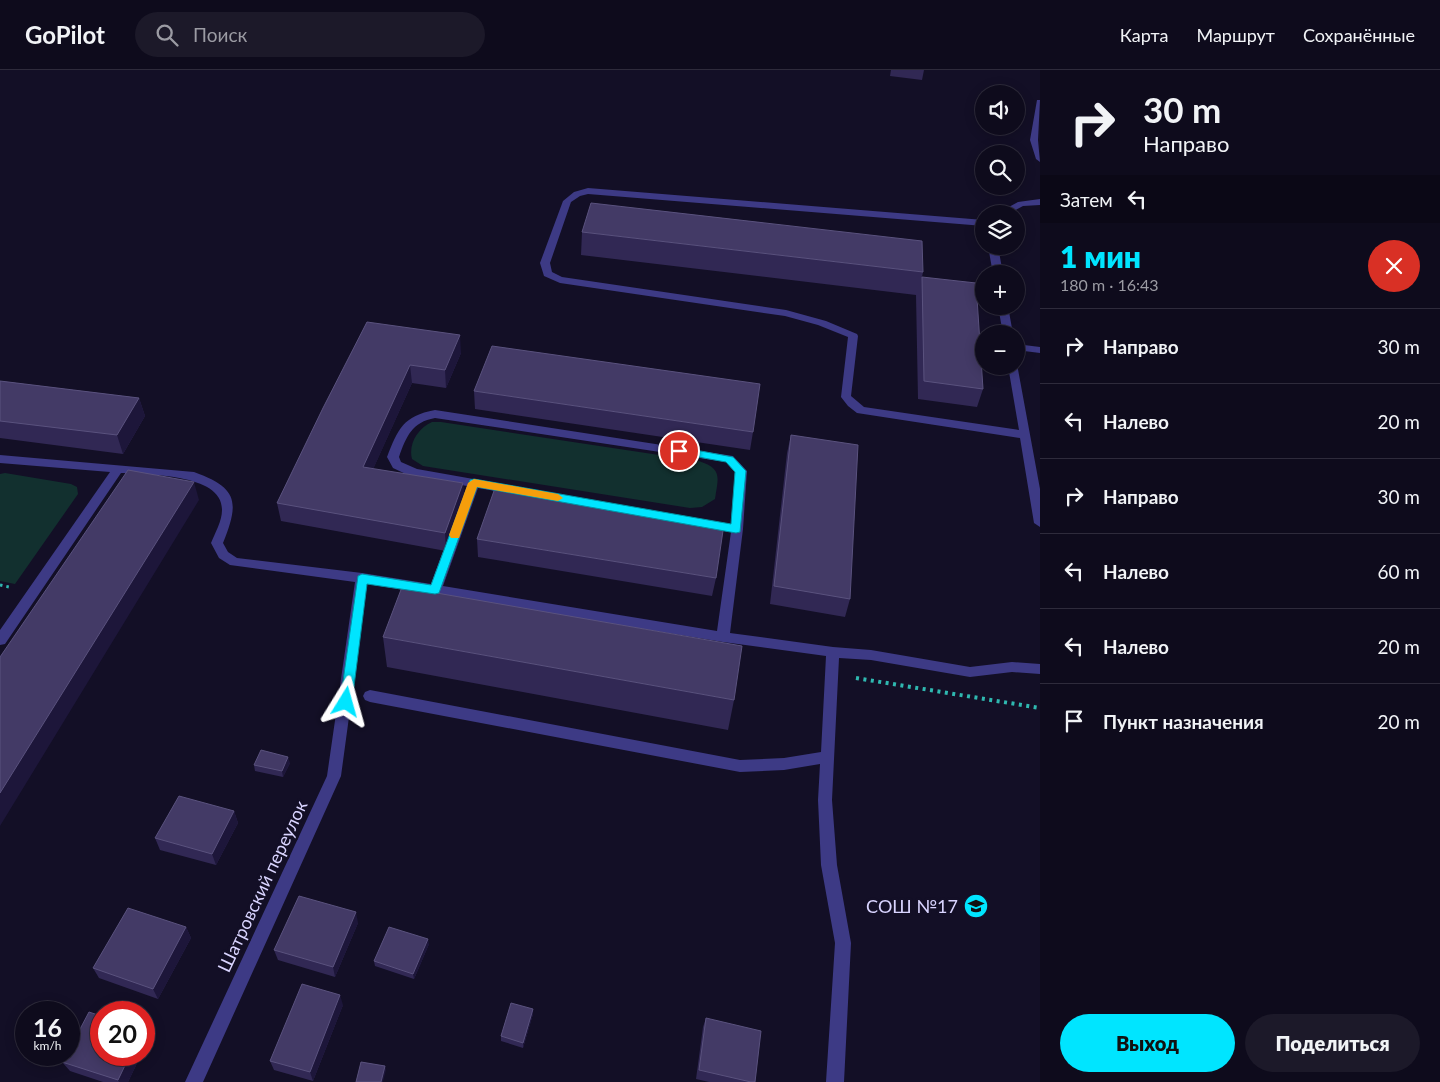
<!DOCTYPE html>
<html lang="ru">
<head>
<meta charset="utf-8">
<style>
	:root { --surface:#0e0b1c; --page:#1c1929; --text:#f1f3f6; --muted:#9b9ba3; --line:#2e2b3b; --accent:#00e5ff }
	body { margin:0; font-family:Lato,sans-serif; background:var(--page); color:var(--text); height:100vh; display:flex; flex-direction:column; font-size:19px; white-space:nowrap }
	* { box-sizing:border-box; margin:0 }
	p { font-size:16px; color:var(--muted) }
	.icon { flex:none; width:28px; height:28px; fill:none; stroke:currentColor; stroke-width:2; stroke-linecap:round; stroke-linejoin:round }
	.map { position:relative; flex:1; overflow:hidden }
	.panel { display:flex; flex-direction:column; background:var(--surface); width:400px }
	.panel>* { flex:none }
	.banner { background:#0e0b1c; color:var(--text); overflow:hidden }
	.controls { position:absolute; left:975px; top:15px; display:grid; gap:10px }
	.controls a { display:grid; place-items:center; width:50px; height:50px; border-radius:50%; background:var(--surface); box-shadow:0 2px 12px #0003,0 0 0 1px var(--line); font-size:25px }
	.speed { position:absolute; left:15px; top:931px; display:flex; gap:10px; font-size:25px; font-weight:700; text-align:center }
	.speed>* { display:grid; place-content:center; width:65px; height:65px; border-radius:50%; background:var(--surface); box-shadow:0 2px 12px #0003,0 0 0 1px var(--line); line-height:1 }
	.speed small { font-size:12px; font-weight:400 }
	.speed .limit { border:8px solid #d22; background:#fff; color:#111 }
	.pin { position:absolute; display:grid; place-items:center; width:42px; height:42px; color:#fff; margin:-21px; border:2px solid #fff; border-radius:50%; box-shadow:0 1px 5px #0007 }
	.me { position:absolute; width:55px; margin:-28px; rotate:8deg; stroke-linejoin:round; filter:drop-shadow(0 0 4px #0008) }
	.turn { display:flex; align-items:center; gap:18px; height:105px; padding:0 20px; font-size:22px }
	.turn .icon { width:65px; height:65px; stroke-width:2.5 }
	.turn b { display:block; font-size:35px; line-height:42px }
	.then { display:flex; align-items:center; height:48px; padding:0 20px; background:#0003; gap:10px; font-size:19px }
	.round { display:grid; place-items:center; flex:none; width:52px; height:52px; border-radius:26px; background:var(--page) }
	.head { display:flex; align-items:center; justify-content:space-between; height:85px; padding:0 20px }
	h1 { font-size:30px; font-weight:800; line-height:38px; color:var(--accent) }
	.primary-button { display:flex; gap:10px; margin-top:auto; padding:10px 20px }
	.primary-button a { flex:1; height:58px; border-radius:30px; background:var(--accent); color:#111; font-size:20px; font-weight:800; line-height:58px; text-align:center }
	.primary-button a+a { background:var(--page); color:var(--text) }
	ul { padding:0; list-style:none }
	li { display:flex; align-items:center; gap:15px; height:75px; padding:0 20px; border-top:1px solid var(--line) }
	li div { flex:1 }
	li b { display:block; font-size:19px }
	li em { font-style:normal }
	header { display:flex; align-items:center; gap:30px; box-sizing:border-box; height:70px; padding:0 25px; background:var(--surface); border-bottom:1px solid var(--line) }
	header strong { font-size:24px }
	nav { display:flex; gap:28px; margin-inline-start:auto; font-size:18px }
	.search { width:350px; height:45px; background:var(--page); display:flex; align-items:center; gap:12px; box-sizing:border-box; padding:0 18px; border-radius:28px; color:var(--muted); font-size:19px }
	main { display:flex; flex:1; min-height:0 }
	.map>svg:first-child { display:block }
</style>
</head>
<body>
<header>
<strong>GoPilot</strong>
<div class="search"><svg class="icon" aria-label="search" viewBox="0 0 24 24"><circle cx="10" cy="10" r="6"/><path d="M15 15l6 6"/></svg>Поиск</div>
<nav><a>Карта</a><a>Маршрут</a><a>Сохранённые</a></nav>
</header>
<main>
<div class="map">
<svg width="1040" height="1012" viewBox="0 0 1040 1012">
	<rect width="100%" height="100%" fill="#130f26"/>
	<!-- green -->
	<path fill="#12302f" d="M432 352H441L699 391C723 399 718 408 715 429L702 437 690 438 423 396 412 389C408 374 418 358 432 352Z
		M5 403 71 414 77 417 78 424 15 514 0 511V404Z"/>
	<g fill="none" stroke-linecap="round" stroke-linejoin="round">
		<!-- path-far1 -->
		<path stroke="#2fb8b0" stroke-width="3" stroke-dasharray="2.5 4" stroke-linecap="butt" d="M0 515 9 517"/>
		<!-- path -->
		<path stroke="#2fb8b0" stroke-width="4" stroke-dasharray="3 4.5" stroke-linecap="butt" d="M856 608 1040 638"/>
		<!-- minor -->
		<path fill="#3d3a85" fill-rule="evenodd" d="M1037 30H1040L1038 70 1040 92 1036 89 1030 70Z
			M588 118 984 150V156L588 124 580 126 571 132 550 193 552 202 562 207 786 240 826 251 857 264 858 266 851 326 864 337 1019 360 1008 296H1016L1017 294 1040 419V457L1034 453 1020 368 857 343 848 336 841 327 848 267 818 255 785 246 560 213 544 206 540 193 563 131 574 122Z
			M1040 129V135L1023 136 1008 144H996L1018 132Z
			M988 176H998L1003 204H993Z
			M998 236H1008L1013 264H1003Z
			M1016 274 1040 277V283L1016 280Z
			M435 340 733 386 747 401 743 459 730 563 833 577 871 580 970 597 1012 592 1040 594V604L1012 602 970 607 871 590 839 588 832 730 837 795 851 873 844 1012H826L835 873 821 795 818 730 820 694 784 700 740 702 370 632 365 630 363 626 365 622 370 620 740 690 784 688 821 682 826 586 723 572 367 514 341 706 203 1012H185L327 706 355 512 230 495 219 488 211 473C215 463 222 451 222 440 223 403 146 405 121 403L5 574 0 575V560L110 402 0 393V385L194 402C239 418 239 433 223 473L228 482 237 488 362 503 431 514 467 416 410 406 393 398 387 387C398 359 403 346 435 340ZM435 348 726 392 735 402 731 454 707 450 701 454 707 458 731 462 717 561 443 516 478 418 581 436 587 432 581 428 417 399 401 392 399 387C406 367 412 352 435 348Z"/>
	</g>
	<!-- wall -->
	<path fill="#312854" d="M891 0H924L922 10 890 6Z
		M582 162 923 202 922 207 983 319 977 337 918 329 916 225 581 185Z
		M367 252 461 283 446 318 412 313 373 399 463 413 464 431 446 481 281 451 277 433Z
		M0 311 139 328 145 346 123 384 0 368Z
		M474 321 753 362 750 380 475 339Z
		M791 365 850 529 845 547 770 534 787 383Z
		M477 469 716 508 712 526 478 487Z
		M383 567 734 630 728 660 387 597Z
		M290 693 283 707 255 701 254 695Z
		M234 741 238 753 216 795 160 780 155 768Z
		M358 853 335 907 278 890 274 880Z
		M186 857 191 868 158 929 99 908 93 898Z
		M429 874 414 909 375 896 374 891Z
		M343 935 313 1011 274 1000 270 991Z
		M533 939V944L523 978 501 971V966Z
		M706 948 755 1012H709L696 1009 703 957Z
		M101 985H141L128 1012H103L70 1001 62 992Z"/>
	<!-- shaded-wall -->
	<path fill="#1d163a" d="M460 265 461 283 446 318 445 300Z
		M410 295 412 313 366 415 363 397Z
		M139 328 145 346 123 384 117 365Z
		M194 412 199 430 0 756V723Z
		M463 413 464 431 446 481 445 463Z
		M288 687 290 693 283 707 282 701Z
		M234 741 238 753 216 795 212 784Z
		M356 842 358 853 335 907 333 897Z
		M186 857 191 868 158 929 153 919Z
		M428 869 429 874 414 909 413 904Z
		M340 925 343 935 313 1011 310 1002Z
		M533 939V944L523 978V973Z
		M144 960 149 969 144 979Z
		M130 985H141L128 1012H119L118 1010Z
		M385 996 386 1000 383 1012H381Z"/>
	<!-- building -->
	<path fill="#433a66" stroke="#5a527e" d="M591 133 922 171 923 202 582 162Z
		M922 207 976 213 983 319 924 311Z
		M367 252 460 265 445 300 410 295 363 397 463 413 445 463 277 433 323 338Z
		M492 276 760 314 753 362 474 321Z
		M0 311 139 328 117 365 0 351Z
		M791 365 858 375 850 529 774 516Z
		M128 400 194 412 0 723V587Z
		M495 418 724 454 716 508 477 469Z
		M402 517 742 576 734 630 383 567Z
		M261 680 288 687 282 701 254 695Z
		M179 726 234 741 212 784 155 768Z
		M299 826 356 842 333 897 274 880Z
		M128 838 186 857 153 919 93 898Z
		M389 857 428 869 413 904 374 891Z
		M302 914 340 925 310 1002 270 991Z
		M511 933 533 939 523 973 501 966Z
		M89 942 101 946V985H130L118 1010 62 992 66 985H69V980Z
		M706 948 761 961 755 1012H751L699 1000Z
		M361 992 385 996 381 1012H356Z"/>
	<!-- route -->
	<path fill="#00e5ff" stroke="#0095a6" d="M679 377 733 387 746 401 740 462 736 463 477 417 439 523 435 524 367 514 352 632 350 635H341L340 632 358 506 362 504 431 515 470 410 474 409 731 454 735 402 726 392 676 383 674 381 676 378Z"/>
	<!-- slow -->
	<path fill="#f59e0b" d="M474 409 558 424 563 428 558 431 477 417 460 465 459 468H451L449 465 468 413Z"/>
	<!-- icons -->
	<defs>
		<g id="school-disc" transform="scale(1.25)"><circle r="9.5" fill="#00e5ff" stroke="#130f26"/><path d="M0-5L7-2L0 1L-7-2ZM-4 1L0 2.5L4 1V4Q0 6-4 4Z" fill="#111"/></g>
	</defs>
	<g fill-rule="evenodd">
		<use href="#school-disc" x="976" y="836"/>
	</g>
	<g text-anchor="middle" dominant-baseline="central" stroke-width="5" stroke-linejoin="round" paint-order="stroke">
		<!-- near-street labels -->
		<g font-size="18" fill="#d9d4ff" stroke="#130f26">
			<text transform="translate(262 816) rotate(-65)">Шатровский переулок</text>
		</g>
		<!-- near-poi labels -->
		<g font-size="18" fill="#d9d4ff" stroke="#130f26" text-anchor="end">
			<text x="958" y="836">СОШ №17</text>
		</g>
	</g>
</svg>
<div class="controls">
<a><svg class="icon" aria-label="sound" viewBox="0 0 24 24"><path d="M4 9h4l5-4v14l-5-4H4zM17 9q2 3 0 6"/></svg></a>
<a><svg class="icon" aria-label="search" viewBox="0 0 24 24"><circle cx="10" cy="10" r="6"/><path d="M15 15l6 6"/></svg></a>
<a><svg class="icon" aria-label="layers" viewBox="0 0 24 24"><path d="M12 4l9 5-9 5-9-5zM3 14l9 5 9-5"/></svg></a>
<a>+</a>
<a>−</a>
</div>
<div class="speed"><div>16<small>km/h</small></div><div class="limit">20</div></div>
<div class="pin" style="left:679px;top:381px;background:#d93025"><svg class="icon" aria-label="arrive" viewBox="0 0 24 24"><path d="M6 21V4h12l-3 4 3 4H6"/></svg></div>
<svg class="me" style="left:346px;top:632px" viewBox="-20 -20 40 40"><path d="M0-17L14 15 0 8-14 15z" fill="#00e5ff" stroke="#fff" stroke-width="4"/></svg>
</div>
<section class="panel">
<div class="banner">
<div class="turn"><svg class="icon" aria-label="right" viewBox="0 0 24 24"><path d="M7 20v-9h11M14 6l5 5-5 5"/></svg><div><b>30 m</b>Направо</div></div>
<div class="then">Затем<svg class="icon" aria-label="left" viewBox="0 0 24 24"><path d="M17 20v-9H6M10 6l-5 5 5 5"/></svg></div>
</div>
<div class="head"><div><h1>1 мин</h1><p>180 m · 16:43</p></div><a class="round" style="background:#d93025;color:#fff"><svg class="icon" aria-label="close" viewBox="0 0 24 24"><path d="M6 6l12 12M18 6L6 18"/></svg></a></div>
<ul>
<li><svg class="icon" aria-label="right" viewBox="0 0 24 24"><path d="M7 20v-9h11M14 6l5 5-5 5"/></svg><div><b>Направо</b></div><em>30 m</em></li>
<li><svg class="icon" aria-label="left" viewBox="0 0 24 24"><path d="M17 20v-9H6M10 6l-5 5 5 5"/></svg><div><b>Налево</b></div><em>20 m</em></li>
<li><svg class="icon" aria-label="right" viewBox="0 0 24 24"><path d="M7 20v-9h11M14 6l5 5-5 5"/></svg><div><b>Направо</b></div><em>30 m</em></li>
<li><svg class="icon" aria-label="left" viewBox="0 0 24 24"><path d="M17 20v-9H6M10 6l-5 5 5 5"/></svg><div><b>Налево</b></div><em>60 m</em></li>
<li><svg class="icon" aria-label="left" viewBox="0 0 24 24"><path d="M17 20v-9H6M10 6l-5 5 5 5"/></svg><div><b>Налево</b></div><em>20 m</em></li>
<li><svg class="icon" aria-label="arrive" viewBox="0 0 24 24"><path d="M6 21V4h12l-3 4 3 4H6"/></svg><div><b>Пункт назначения</b></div><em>20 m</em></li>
</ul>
<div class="primary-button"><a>Выход</a><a>Поделиться</a></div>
</section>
</main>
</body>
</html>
